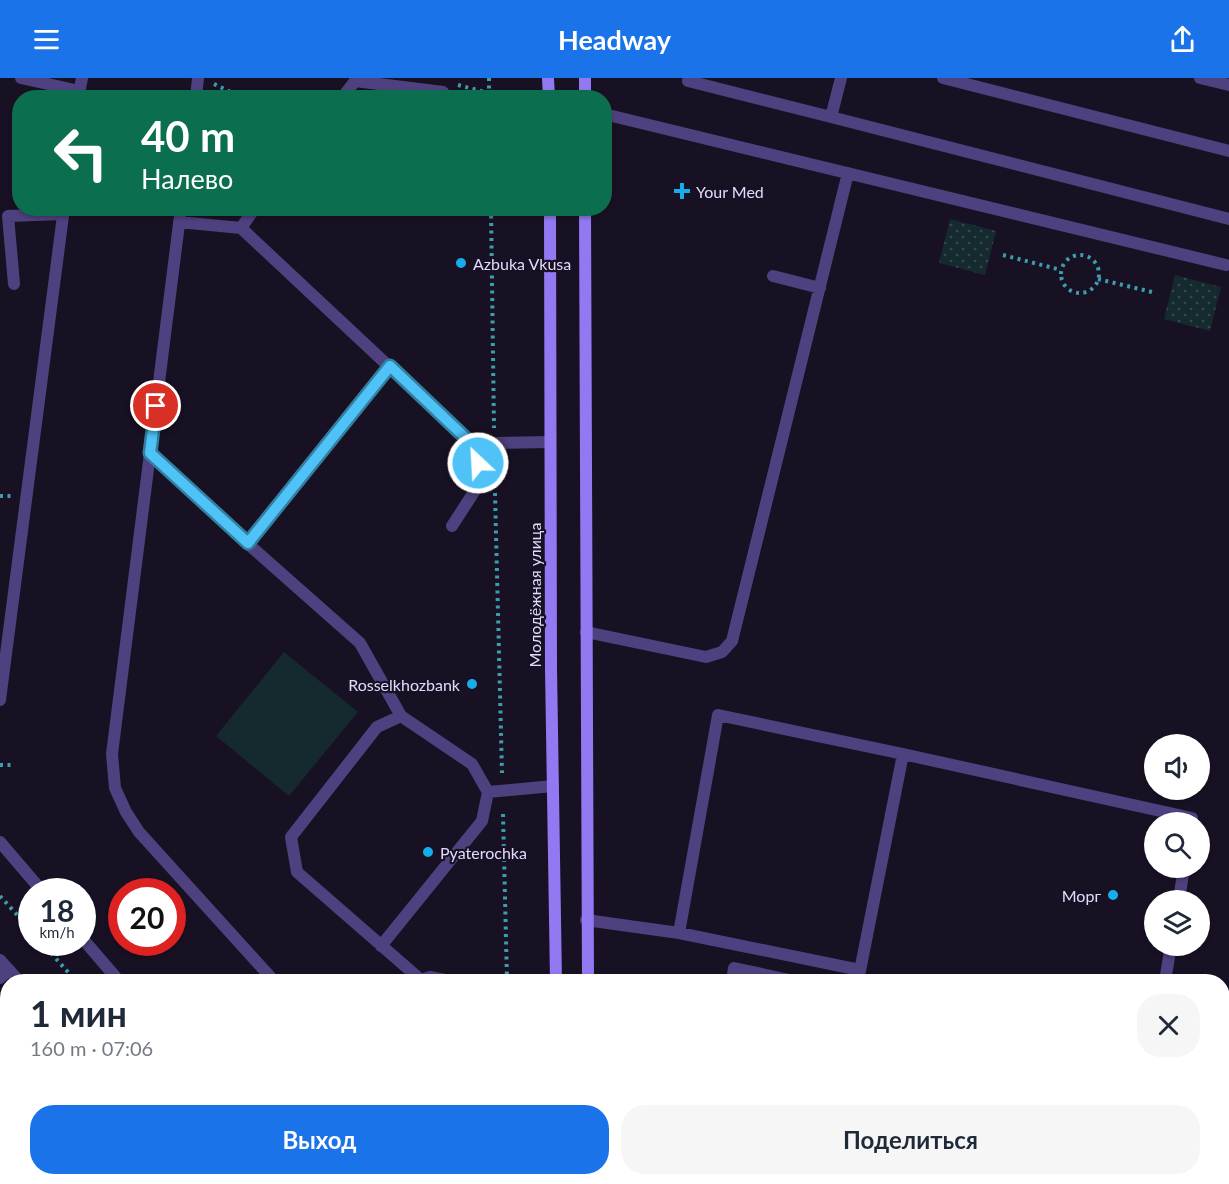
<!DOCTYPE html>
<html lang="ru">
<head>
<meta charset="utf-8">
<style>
	:root { --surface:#fff; --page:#f6f6f7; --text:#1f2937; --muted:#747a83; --accent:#1a73e8 }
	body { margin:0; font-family:Lato,sans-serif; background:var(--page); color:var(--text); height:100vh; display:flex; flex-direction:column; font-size:22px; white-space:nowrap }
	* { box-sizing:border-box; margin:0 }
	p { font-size:20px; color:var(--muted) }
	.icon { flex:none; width:33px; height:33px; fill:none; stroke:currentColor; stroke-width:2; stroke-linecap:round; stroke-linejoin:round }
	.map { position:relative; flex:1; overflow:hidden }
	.sheet { position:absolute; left:0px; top:896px; width:1230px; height:212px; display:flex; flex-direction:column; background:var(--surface); border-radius:24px 24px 0 0; box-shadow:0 2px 4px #0004 }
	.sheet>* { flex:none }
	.guide { position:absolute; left:12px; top:12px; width:600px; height:126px; border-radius:24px; box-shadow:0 2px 4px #0004; background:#0b6e4f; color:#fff; overflow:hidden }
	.tools { position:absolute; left:1144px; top:656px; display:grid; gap:12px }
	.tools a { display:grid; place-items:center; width:66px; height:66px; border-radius:50%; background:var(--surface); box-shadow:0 2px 4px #0004; font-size:30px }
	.speed { position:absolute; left:18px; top:800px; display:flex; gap:12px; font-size:30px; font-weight:700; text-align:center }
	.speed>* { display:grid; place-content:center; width:78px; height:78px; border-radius:50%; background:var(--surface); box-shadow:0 2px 4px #0004; line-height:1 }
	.speed small { font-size:15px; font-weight:400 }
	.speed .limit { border:9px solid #d22; background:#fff; color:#111 }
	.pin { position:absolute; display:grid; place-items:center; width:51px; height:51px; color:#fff; margin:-26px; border:3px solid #fff; border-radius:50%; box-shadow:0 2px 6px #0007 }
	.me { position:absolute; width:66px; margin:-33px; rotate:335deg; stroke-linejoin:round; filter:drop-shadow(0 0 4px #0008) }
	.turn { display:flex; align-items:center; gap:21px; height:126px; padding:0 30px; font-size:27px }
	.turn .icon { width:78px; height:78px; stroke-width:2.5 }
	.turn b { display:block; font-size:42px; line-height:51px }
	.round { display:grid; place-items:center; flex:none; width:63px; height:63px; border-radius:24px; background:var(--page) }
	.summary { display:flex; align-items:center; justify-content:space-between; height:102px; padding:0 30px }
	h1 { font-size:36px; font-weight:700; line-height:45px }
	.action { display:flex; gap:12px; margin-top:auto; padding:12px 30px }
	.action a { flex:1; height:69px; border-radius:24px; background:var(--accent); color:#fff; font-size:24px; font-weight:700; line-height:69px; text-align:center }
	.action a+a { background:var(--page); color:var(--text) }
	header { display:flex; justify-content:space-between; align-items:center; height:78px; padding:0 30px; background:var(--accent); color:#fff; font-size:27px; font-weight:700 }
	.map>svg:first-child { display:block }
</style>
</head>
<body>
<header><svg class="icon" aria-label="menu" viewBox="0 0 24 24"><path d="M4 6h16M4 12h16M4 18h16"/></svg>Headway<svg class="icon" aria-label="share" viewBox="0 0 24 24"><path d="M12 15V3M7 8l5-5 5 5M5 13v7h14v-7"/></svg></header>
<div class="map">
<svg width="1229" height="1106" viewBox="0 0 1229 1106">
	<defs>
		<pattern id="grass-dots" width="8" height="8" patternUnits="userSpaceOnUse" patternTransform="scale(1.5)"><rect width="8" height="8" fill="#152a2e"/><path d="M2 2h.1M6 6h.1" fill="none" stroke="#37484d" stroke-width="1.8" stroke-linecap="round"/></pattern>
	</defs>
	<rect width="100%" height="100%" fill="#181124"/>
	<!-- grass -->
	<path fill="url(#grass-dots)" d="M950 141 996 153 985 197 939 185Z
		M1175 197 1221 209 1210 253 1164 241Z"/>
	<!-- pitch -->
	<path fill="#152a2e" d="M284 574 358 634 289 718 216 658Z
		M0 990 7 999V1079L0 1070Z"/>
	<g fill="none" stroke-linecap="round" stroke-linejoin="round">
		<!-- path -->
		<path stroke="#3b9eac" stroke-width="4" stroke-dasharray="3 4.5" stroke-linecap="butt" d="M489 0V20
			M214 6 243 20
			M458 7 489 15
			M491 130 494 350
			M1003 177 1061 192
			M1061 196a19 19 0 1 1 38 0a19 19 0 1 1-38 0Z
			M1098 201 1156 215
			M495 415 502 695
			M0 418H11
			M0 687H15
			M503 736 507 903
			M0 818 32 853
			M41 864 76 903
			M0 953 8 962
			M127 1100 132 1106
			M163 1100 169 1106
			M79 1106 86 1100"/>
		<!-- service -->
		<path stroke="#4f417f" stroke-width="12" d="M21 0 79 13
			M689 0 688 3 831 39
			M841 0 831 39 1229 141
			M943 0 1229 73
			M1200 0 1229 7
			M78 20 82 0
			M196 20 198 0
			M342 20 355 3 443 14V20
			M604 36 1226 187
			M181 130 112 676 115 710 126 734 139 754 274 903
			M255 130 241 150 474 368 494 365 550 364
			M179 144 241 150
			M773 198 820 210
			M14 206 8 138 63 136
			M390 288 248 466 360 565 401 638
			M150 375 248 466
			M452 448 481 403 474 368
			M586 554 706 579 722 574 732 563 848 95
			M0 622 64 130
			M488 714 553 708
			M0 764 42 813
			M1179 822 1184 789
			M586 842 679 855 718 637 903 676
			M679 855 860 892
			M82 860 119 903
			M381 868 482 743 488 714 472 686 401 638 377 649 291 759 297 794 421 902
			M0 900 9 892
			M417 903 430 899 450 903
			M732 903 734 890 794 903
			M858 903 903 676 1192 740V744
			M1165 903 1171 867
			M290 1100 296 1106
			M855 1100 873 1106
			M218 1106 225 1100
			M492 1106 500 1100
			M1098 1106 1099 1100"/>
		<!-- minor -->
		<path stroke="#4f417f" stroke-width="12" d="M0 882 19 903
			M191 1100 196 1106"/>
		<!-- secondary -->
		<path stroke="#9279f2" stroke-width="12" d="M548 0 549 20
			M585 0V20
			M550 130 551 590 556 903
			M585 130 588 903
			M561 1100V1106
			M593 1100V1106"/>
	</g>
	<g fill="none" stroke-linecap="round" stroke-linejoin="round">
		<!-- route casing -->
		<g stroke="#337fa1" stroke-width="15">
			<path id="route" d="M156 328 150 375 248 465 390 288 474 368 478 385"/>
		</g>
		<!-- route -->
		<use href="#route" stroke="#4fc3f7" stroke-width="10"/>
	</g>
	<!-- markers -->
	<g fill="#17ade8" stroke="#181124" stroke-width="2">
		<path d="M679 104h6v6h6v6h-6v6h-6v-6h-6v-6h6z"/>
		<circle cx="461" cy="185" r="6"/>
		<circle cx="472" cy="606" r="6"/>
		<circle cx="428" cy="774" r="6"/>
		<circle cx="1113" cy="817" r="6"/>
	</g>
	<g text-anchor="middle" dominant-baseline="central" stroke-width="4.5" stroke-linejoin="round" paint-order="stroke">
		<!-- poi labels -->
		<g font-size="16" fill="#e3d9fb" stroke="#181124" text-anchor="start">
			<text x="696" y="113">Your Med</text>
			<text x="473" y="185">Azbuka Vkusa</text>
			<text x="460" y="606" text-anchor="end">Rosselkhozbank</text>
			<text x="440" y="774">Pyaterochka</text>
			<text x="1101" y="817" text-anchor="end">Морг</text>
		</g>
		<!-- street labels -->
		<g font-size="16" fill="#e3d9fb" stroke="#181124">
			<text transform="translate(534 517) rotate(-90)">Молодёжная улица</text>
		</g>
	</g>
</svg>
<div class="tools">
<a><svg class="icon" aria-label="sound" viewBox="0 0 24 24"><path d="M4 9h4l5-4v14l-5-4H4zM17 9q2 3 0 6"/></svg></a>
<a><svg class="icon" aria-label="search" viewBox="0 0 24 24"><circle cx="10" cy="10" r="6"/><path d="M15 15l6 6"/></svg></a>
<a><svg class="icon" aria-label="layers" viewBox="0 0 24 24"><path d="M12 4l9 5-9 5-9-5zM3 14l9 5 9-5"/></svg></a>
</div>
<div class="speed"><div>18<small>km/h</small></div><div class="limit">20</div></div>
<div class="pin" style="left:156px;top:328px;background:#d93025"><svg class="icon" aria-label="arrive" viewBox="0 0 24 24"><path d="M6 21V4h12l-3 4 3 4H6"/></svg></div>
<svg class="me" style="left:478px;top:385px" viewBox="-20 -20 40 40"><circle r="17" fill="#4fc3f7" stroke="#fff" stroke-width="3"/><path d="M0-11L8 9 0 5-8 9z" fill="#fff"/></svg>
<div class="guide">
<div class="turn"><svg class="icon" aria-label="left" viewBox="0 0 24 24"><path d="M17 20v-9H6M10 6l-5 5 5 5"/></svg><div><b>40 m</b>Налево</div></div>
</div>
<section class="sheet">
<div class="summary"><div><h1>1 мин</h1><p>160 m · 07:06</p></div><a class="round"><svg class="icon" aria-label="close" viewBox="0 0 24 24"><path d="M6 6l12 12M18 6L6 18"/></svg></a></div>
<div class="action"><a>Выход</a><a>Поделиться</a></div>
</section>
</div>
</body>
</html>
